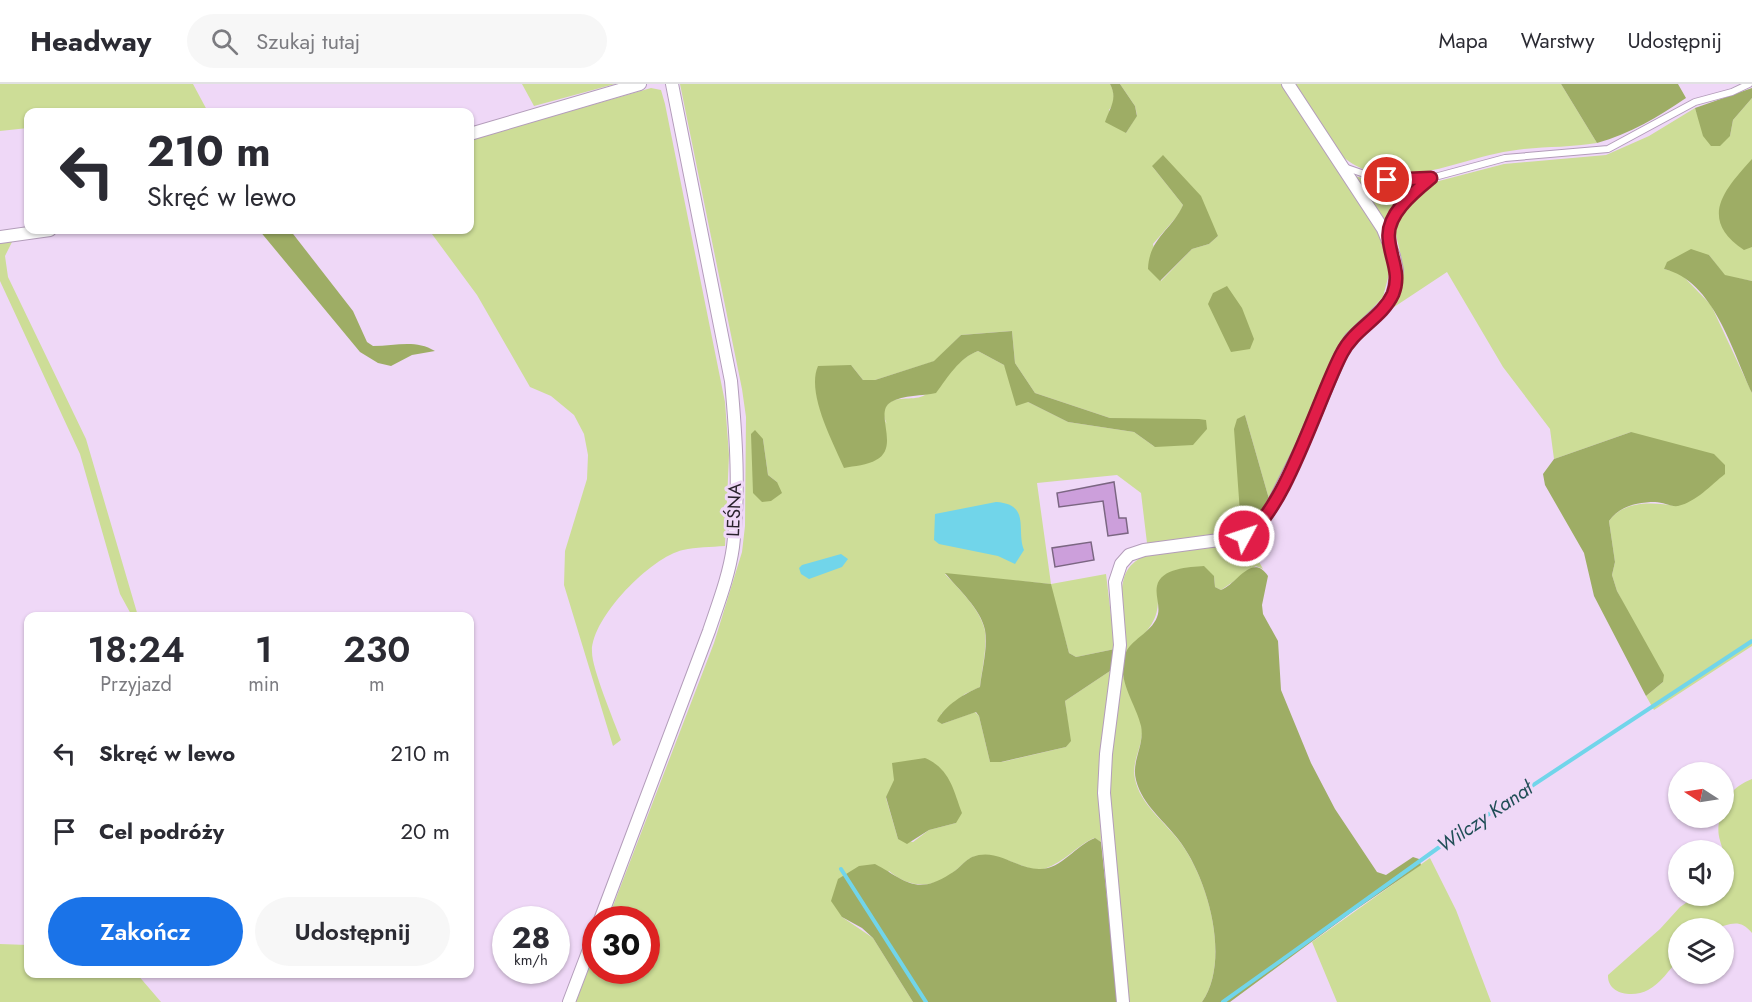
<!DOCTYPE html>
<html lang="pl">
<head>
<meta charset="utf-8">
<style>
	:root { --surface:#fff; --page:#f7f7f7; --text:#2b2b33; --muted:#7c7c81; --line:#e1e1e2; --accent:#1a73e8 }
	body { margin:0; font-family:Jost,sans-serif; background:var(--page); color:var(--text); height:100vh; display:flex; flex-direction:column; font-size:22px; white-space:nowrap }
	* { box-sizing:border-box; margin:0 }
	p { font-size:20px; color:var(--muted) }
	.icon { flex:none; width:33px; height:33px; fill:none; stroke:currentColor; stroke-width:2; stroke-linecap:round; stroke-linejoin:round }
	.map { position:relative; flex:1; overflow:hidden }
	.panel { position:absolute; left:24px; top:528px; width:450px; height:366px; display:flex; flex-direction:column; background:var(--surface); border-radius:12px; box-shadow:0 2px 4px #0004 }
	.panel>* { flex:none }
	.banner { position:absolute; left:24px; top:24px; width:450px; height:126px; border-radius:12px; box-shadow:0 2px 4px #0004; background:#fff; color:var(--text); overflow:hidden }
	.needle { width:39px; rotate:282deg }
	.tools { position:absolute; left:1668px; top:678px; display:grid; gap:12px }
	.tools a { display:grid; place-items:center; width:66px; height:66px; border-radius:50%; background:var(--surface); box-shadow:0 2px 4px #0004; font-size:30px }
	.speed { position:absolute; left:492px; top:822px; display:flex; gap:12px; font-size:30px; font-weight:700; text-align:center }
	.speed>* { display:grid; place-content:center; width:78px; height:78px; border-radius:50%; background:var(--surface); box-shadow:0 2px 4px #0004; line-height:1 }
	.speed small { font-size:15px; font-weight:400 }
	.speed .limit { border:9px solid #d22; background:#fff; color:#111 }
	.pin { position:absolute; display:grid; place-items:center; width:51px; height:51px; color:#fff; margin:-26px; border:3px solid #fff; border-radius:50%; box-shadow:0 2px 6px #0007 }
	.me { position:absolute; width:66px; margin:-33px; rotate:50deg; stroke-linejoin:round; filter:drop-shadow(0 0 4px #0008) }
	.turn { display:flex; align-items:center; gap:21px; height:126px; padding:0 24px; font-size:27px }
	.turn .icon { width:78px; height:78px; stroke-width:2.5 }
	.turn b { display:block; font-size:42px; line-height:51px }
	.eta { display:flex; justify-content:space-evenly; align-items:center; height:102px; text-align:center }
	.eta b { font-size:36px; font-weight:600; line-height:42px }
	.button { display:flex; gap:12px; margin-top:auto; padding:12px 24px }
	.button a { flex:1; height:69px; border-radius:36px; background:var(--accent); color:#fff; font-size:24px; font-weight:600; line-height:69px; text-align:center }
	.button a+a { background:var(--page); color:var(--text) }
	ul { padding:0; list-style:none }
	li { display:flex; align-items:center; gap:18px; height:78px; padding:0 24px }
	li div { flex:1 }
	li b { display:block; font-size:22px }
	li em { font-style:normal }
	header { display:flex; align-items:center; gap:36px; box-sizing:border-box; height:84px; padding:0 30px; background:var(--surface); border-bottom:2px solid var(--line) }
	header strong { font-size:28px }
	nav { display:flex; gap:33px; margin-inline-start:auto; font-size:21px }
	.search { width:420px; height:54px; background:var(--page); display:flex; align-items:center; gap:15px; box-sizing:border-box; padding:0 21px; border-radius:33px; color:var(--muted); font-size:22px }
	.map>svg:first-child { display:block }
</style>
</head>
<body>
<header>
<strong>Headway</strong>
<div class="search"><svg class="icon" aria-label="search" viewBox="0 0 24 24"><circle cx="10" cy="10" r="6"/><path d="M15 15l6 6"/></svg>Szukaj tutaj</div>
<nav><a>Mapa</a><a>Warstwy</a><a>Udostępnij</a></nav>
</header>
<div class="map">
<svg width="1752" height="918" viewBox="0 0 1752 918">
	<rect width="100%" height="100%" fill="#efd8f7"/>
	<!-- green -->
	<path fill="#cddd97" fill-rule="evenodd" d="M0 0H193L208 28H28V44L0 47Z
		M522 0H615L534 22Z
		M680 0H1110C1115 9 1116 18 1109 26L1126 49 1137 31 1135 22 1120 0H1282L1382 155 1389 190 1383 213 1354 244 1269 415 1245 331 1240 429 1248 443 1231 449 1147 459 1141 409 1117 391 1037 399 1051 500 1106 490 1115 565 1076 573 1069 569 1050 500 945 490C959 505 981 526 985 547 987 565 982 585 980 603L965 610 941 630 942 640 975 628 979 632 990 678H1002L1066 663 1070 657 1065 617 1113 585 1100 712 1101 758 1094 754C1076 762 1065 778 1044 785 1027 790 1002 766 973 773 967 775 960 783 955 787 933 805 911 805 889 787L842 833 873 854 913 918H576L595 868 596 886H646V836L608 835 714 559 742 468 745 442 746 333 742 305ZM1152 82 1218 152 1209 160 1192 165 1161 197 1153 160 1179 130 1183 121ZM1012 247 1015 279 1035 309 1110 334 1132 336 1155 363 1134 348 1068 338 1028 318 1004 281 978 267C954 275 942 304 923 312 912 317 894 311 886 322 882 328 884 334 887 340L851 281 863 296H875L935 277 961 251ZM763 355 768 391 777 398 753 409ZM895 696 956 739 929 746 913 758 898 755 886 714Z
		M1294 0H1561L1597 59C1568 64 1539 62 1510 67 1455 75 1383 117 1336 66 1320 47 1308 21 1294 0Z
		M651 4 661 6 665 20 725 318 729 371 725 462C711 463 696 463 683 466 651 473 591 534 592 568 592 585 614 637 621 656L613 662 564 501 565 467 587 395 588 371 584 350 574 331 551 312 530 303 477 211 429 146H470V56Z
		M1752 14V197L1725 192 1709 171 1664 185 1680 189 1711 221 1752 309V562L1654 626 1646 612 1663 598 1617 507 1612 491 1615 478 1609 437C1624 416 1653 418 1676 422L1631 348 1554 375 1550 345 1503 283 1447 188 1385 229 1401 203 1402 176 1395 147 1397 138 1404 125 1417 111 1435 98 1504 80 1606 71 1649 52 1695 24 1699 35 1730 52 1733 36Z
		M1352 91 1382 100 1419 98 1394 125 1386 143Z
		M14 154 5 172 8 193 86 355 138 532H132L120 510 80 370 0 197V156Z
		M1255 450 1257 474 1263 485 1256 482 1221 506 1215 503 1214 492 1157 503C1162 537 1148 546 1126 568 1126 545 1118 520 1123 498 1132 455 1197 467 1229 462 1239 460 1247 456 1255 450Z
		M1122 589C1128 606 1140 627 1142 645 1143 663 1131 677 1135 695 1140 720 1165 738 1180 758 1208 795 1231 876 1202 918H1126L1109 705 1110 677Z
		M1752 695V849C1738 832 1728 843 1713 844 1701 845 1690 844 1678 844V876C1670 885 1660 900 1648 906 1634 914 1607 911 1608 891L1660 845 1680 823 1696 812H1724C1724 799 1727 781 1724 769 1720 756 1716 749 1720 734H1724C1724 713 1733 703 1752 695Z
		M1430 774 1456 826 1491 918H1337L1312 858Z
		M0 860 28 861V890H137L161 918H0Z"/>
	<!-- forest -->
	<path fill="#9ead65" d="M1110 0H1120L1135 22 1137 32 1126 49 1105 38C1110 23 1118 15 1110 0Z
		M1561 0H1678L1686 14C1658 33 1630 50 1597 59Z
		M1752 4V14L1733 36 1730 52 1720 62H1711L1703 52 1695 24Z
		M1163 71 1201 112 1218 152 1209 160 1192 165 1160 197 1148 185C1149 154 1172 146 1183 121L1152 82Z
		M1752 75V163L1744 166C1698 135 1724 106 1752 75Z
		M259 146H290L353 227 367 258 373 262C396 262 415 255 435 267L412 271 391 282 378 279 360 268Z
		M1691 165 1709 171 1725 191 1752 197V309C1732 267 1714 197 1664 185L1667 178Z
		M1227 202 1242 224 1254 255 1250 265 1231 268 1208 220 1213 209Z
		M1012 247 1015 279 1035 309 1110 334 1199 335 1206 336 1207 345 1193 361 1155 363 1134 348 1068 338 1028 318 1016 322 1004 281 978 267C959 274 948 293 936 309 923 312 903 311 891 318 873 328 901 363 876 376 868 381 854 382 844 384 833 358 806 309 818 282L851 281 863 296H875L934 277 961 251Z
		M1245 331 1269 415 1257 436 1248 443 1240 429 1234 345 1237 335Z
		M755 346 763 355 768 391 777 398 782 409 771 417 762 418 753 409 751 350Z
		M1631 348 1714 370 1725 381V390C1711 401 1696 418 1678 422 1671 423 1663 418 1655 418 1638 418 1619 422 1609 437L1615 478 1612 491 1617 507 1664 591 1663 598 1646 612 1594 512 1584 469 1545 401 1543 390 1554 375Z
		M1204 482 1214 492 1215 503 1221 506C1237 500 1252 468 1268 492L1262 521 1263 530 1278 557 1281 606 1311 679 1335 725 1377 788 1386 791 1413 773 1419 775 1421 781 1352 828 1230 918H1202C1231 876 1208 796 1181 759 1166 738 1142 721 1136 696 1131 677 1145 661 1141 642 1136 620 1114 592 1126 568 1133 554 1154 547 1158 530 1160 521 1155 511 1157 502 1161 484 1189 483 1204 482Z
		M945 489 1051 500 1069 569 1076 573 1115 565 1113 585 1065 617 1071 657 1066 663 1001 678H990L979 632 976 628 942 640 937 637C945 621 964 610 980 603 982 585 988 564 985 546 981 525 958 505 945 489Z
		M925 674C950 685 953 705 962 729L956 739 929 746 907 760 898 755 886 713 894 696 892 679Z
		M1095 754 1101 758 1118 918H913L873 854 862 844 842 833 831 817 838 795 859 782 875 780C905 796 916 812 950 790 958 786 964 777 972 773 997 763 1016 785 1039 785 1061 786 1076 761 1095 754Z"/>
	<!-- water -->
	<path fill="#71d5ea" d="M996 418C1031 420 1016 446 1024 466L1015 480 998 472 939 460 934 456 935 430Z
		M841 470 848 475 842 483 809 495 801 490 799 484 802 481Z"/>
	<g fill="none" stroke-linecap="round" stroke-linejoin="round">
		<!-- stream -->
		<path stroke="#71d5ea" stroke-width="4" d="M841 785 926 918
			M1223 918 1445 759 1752 557"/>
	</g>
	<!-- building -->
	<path fill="#cc9fdb" stroke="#7b6682" stroke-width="1.5" d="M1114 398 1119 434H1126L1128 449 1108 452 1103 417 1059 423 1057 409Z
		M1091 458 1094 476 1055 483 1052 464Z"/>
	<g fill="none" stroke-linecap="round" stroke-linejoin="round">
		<!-- lane casing -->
		<g stroke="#b39dba" stroke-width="8">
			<path id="lane" d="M1347 84 1376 94H1430
				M1388 155 1398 127 1431 94 1505 74 1608 65 1695 18 1732 8 1749 0"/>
		</g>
		<!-- street casing -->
		<g stroke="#b39dba" stroke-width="14">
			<path id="street" d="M470 50 640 0
				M0 153 50 146
				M600 836 709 547C718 520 729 492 733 463 740 409 736 351 731 297L672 0
				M569 918 596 847
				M1123 918 1104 709 1106 670 1120 561 1115 498 1121 480 1129 471 1144 466 1234 454 1251 449 1259 443 1272 422 1301 364 1342 268 1351 254 1387 220 1393 209 1397 186 1394 172 1383 145 1288 0"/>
		</g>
		<!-- lane -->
		<use href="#lane" stroke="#fff" stroke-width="6"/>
		<!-- street -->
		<use href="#street" stroke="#fff" stroke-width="12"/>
	</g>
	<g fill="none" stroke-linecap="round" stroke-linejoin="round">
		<!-- route casing -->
		<g stroke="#92132f" stroke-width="15">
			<path id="route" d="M1244 452C1283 434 1320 309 1342 269 1354 245 1382 234 1393 210 1401 190 1391 176 1389 156 1385 131 1414 108 1431 94L1387 96"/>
		</g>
		<!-- route -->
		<use href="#route" stroke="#e11d48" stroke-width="10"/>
	</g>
	<g text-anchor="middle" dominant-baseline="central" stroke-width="6" stroke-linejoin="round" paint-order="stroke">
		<!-- street labels -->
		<g font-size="18" fill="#2b232e" stroke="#efd8f7">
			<text transform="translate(734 426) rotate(-88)">LEŚNA</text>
		</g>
		<!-- water labels -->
		<g font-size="20" font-style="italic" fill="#214e57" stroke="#efd8f7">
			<text transform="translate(1485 733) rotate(-34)">Wilczy Kanał</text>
		</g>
	</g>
</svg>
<div class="tools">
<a><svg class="needle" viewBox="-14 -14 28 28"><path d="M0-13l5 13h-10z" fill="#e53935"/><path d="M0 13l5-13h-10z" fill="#7c7c81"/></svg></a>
<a><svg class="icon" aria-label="sound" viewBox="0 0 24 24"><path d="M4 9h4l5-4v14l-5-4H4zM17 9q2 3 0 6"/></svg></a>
<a><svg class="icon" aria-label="layers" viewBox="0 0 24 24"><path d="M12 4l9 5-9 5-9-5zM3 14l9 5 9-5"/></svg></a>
</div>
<div class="speed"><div>28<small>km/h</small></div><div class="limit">30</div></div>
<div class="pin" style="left:1387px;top:96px;background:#d93025"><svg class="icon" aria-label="arrive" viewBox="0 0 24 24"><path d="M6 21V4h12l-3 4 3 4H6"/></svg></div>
<svg class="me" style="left:1244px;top:452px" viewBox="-20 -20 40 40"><circle r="17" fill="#e11d48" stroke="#fff" stroke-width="3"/><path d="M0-11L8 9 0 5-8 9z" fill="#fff"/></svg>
<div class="banner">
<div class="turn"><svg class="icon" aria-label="left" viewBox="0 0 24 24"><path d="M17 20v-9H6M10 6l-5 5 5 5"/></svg><div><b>210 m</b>Skręć w lewo</div></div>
</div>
<section class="panel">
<div class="eta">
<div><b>18:24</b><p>Przyjazd</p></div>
<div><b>1</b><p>min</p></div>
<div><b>230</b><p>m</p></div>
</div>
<ul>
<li><svg class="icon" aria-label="left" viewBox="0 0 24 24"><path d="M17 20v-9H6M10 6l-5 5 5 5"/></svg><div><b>Skręć w lewo</b></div><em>210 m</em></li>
<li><svg class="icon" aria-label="arrive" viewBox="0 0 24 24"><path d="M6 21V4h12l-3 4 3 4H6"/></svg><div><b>Cel podróży</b></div><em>20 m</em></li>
</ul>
<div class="button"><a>Zakończ</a><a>Udostępnij</a></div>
</section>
</div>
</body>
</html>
